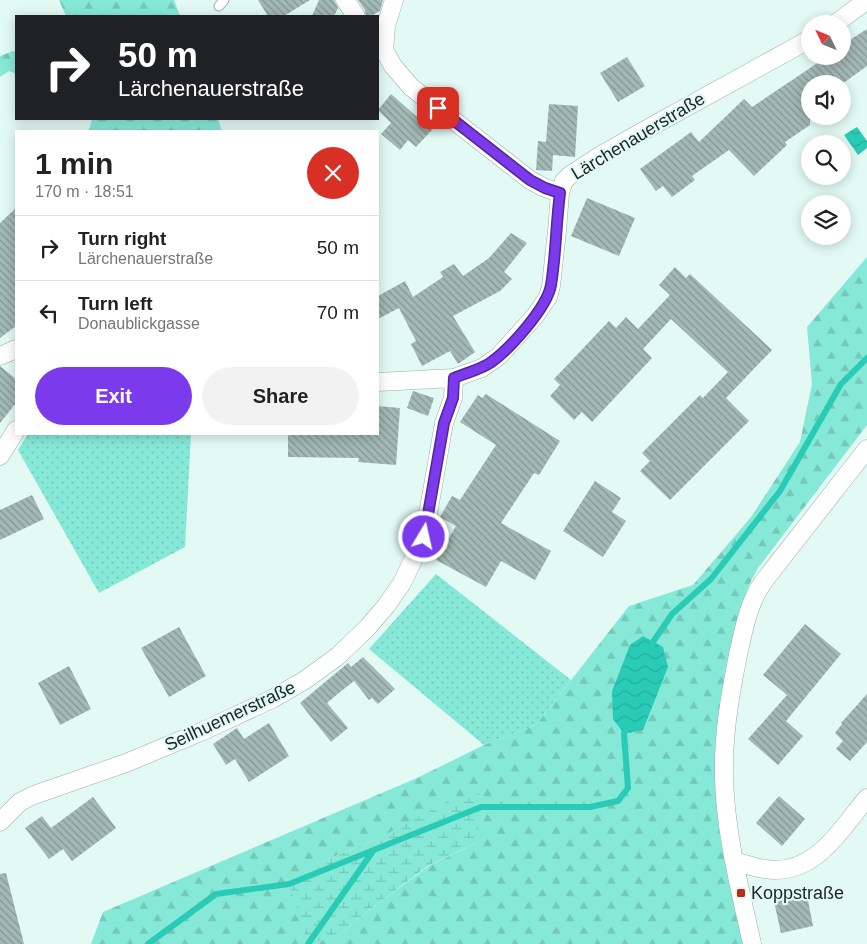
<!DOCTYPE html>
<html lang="en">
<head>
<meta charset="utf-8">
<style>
	:root { --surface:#fff; --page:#f2f2f2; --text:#222; --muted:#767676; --line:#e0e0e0; --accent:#7c3aed }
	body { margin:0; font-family:Arial,sans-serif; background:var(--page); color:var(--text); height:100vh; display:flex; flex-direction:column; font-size:19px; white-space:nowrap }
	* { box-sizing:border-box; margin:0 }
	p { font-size:16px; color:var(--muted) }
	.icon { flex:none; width:28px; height:28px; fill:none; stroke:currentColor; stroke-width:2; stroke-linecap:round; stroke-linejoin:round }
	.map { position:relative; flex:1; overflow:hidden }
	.drawer { position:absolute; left:15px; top:130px; width:364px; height:305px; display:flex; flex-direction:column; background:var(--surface); border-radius:0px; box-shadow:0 2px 12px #0003 }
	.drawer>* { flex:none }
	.top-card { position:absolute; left:15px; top:15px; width:364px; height:105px; border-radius:0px; box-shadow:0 2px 12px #0003; background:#202124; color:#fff; overflow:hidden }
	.needle { width:32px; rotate:313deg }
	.fabs { position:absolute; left:801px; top:15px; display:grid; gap:10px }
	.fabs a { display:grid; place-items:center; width:50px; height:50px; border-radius:50%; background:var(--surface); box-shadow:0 2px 12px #0003; font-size:25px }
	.pin { position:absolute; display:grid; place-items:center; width:42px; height:42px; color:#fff; margin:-21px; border-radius:10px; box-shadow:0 2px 8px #0006 }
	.me { position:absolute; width:55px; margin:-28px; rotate:9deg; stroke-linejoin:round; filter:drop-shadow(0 0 4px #0008) }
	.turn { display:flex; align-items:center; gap:18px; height:105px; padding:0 20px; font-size:22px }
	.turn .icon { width:65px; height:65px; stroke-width:2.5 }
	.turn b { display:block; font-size:35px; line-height:42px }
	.round { display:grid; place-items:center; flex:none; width:52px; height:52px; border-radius:26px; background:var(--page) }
	.overview { display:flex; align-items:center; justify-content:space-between; height:85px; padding:0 20px }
	h1 { font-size:30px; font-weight:600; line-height:38px }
	.action { display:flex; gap:10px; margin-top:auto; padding:10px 20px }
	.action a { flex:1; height:58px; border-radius:30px; background:var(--accent); color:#fff; font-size:20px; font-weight:600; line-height:58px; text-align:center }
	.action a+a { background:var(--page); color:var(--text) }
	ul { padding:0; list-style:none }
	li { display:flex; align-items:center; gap:15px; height:65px; padding:0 20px; border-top:1px solid var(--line) }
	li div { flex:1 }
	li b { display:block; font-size:19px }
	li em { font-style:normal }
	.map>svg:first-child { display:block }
</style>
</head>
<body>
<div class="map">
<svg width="867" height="944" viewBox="0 0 867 944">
	<defs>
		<pattern id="grass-dots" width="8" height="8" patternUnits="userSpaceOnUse" patternTransform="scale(1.25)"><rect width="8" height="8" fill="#86e9d8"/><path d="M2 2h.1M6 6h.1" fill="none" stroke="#73c8b9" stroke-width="1.8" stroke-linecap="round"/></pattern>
		<pattern id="forest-firs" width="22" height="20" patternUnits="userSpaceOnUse" patternTransform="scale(1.25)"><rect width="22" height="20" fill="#86e9d8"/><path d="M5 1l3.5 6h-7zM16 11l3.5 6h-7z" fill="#73c8b9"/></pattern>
		<pattern id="wetland-marsh" width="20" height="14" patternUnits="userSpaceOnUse" patternTransform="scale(1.25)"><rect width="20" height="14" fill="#86e9d8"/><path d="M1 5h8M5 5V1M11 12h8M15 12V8" fill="none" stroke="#73c8b9"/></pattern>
		<pattern id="water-waves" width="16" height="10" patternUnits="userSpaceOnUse" patternTransform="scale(1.25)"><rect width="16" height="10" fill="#29cbb7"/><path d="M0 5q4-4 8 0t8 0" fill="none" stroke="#24ae9d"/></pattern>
		<pattern id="building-back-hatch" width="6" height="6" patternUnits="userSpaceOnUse" patternTransform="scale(1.25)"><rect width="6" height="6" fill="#a3b9b5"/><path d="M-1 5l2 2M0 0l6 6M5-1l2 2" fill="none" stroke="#849693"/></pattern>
	</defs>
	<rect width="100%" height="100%" fill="#e2f9f4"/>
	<!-- grass -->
	<path fill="url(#grass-dots)" d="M28 434H191L185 547 99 593 18 450Z
		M436 574 571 680 536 725 484 745 369 649Z"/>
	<!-- forest -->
	<path fill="url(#forest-firs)" fill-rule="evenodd" d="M59 0H174L180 16H66Z
		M13 51 16 52V74L9 71 0 77V56Z
		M92 119H218L222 131H89Z
		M867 257V425L758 568C732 612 729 669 723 719 719 753 714 787 718 821 723 863 735 904 745 944H91L103 912 417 778 484 745 536 725 629 606 693 585 751 517 800 442 812 384 807 327ZM379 838 478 842 429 866 363 915 337 937 316 864Z"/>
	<!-- wetland -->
	<path fill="url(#wetland-marsh)" d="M480 793 478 842 428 866 363 915 337 937 308 944 289 884 316 864 379 838 448 801Z"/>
	<!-- water -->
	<path fill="url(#water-waves)" d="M857 127 867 141V148L858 155 844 135Z
		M643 636 663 647 668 667 643 730 624 734 613 719 612 691 630 645Z"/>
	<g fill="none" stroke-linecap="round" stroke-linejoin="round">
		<!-- stream -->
		<path stroke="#29cbb7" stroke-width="6" d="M651 648 653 642 672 614 711 579 780 491 841 384 867 358
			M148 944 216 894 289 884 481 807H590L618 801 628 788 624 734 627 727
			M308 944 373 851"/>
	</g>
	<!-- building -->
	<path fill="url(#building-back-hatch)" d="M258 0H310L284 16H268Z
		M319 0H334L338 8 334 16H312Z
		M358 0H383L380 11 371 16H366L365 10Z
		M867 29V66L842 84H810V125L785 142 787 145 754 176 729 150 692 176 695 180 672 197 663 186 656 191 640 169 691 132 699 142 744 99 752 107 828 56H842V45Z
		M627 57 645 86 618 102 600 73Z
		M391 94 432 130 416 147 408 140 400 150 381 134 391 123 378 110Z
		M549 104 578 106 575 157 553 155 552 171 536 170 538 141 546 142Z
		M587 198 635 218 619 256 571 236Z
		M16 208V326L0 338V223Z
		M511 233 527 243 504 272 512 279 500 291 453 316 475 352 458 364 450 351 422 366 411 344 416 341 399 308 378 319V296L405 281 413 297 443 277 440 272 454 264 463 276 489 258Z
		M675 267 686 278 690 274 772 350 726 398 749 421 670 500 640 471 650 461 642 453 700 395 703 398 728 372 671 319 643 349 652 358 592 422 582 412 574 420 550 396 560 385 554 379 609 321 616 328 626 317 638 329 670 295 659 285Z
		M0 366 16 379V403L0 423Z
		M413 391 434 398 428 416 407 408Z
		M486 394 560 441 539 475 534 473 501 523 551 551 535 580 501 561 486 587 436 560 456 526 440 517 452 496 460 500 496 445 460 422 478 395 482 398Z
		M378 406 400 408 396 465 358 462 359 458 288 457V434H378Z
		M595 481 621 498 612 512 626 521 603 557 563 531Z
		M32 495 44 519 0 540V510Z
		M805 624 841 654 786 721 803 736 778 765 748 739 787 695 763 675Z
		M179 627 206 676 169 697 141 648Z
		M363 657 395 689 378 704 372 698 369 700 354 681 340 692 327 703 348 728 331 742 300 703 348 663 351 667Z
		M69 666 91 709 60 725 38 683Z
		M867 694V742L850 761 836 749 843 741 835 733 842 724 841 723Z
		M269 723 289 756 249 782 235 759 226 765 213 744 237 728 244 739Z
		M779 796 805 819 782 846 756 823Z
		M93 797 116 828 72 861 63 849 49 859 25 828 42 816 51 828Z
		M6 873 24 944H0V874Z
		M806 890 813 926 781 933 773 897Z"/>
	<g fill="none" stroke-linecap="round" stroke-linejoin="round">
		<!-- service casing -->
		<g stroke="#99b0ab" stroke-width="11">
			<path id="service" d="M219 6 224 0"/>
		</g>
		<!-- minor casing -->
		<g stroke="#99b0ab" stroke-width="19">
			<path id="minor" d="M345 0 356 16
				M835 24 867 0
				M378 44 384 50 393 66 411 87 530 180 545 188 560 193
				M384 50 386 26 394 0
				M0 356 16 349
				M378 382 454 378 482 368 499 356 535 316 548 297 551 286 557 231 560 193 564 181 569 176 601 155 654 125 810 39
				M0 456 16 430
				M0 822 20 802 34 795 126 763 203 731 272 699 305 680 338 656 368 627 386 606 402 583 424 537 444 423 453 398 454 378
				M735 861C745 864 755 868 765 869 814 877 840 830 867 798
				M752 944C740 889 725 832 724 776 723 735 730 695 738 655 744 629 748 603 764 581L867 449"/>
		</g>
		<!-- service -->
		<use href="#service" stroke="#fff" stroke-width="9"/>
		<!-- minor -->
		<use href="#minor" stroke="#fff" stroke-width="18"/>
	</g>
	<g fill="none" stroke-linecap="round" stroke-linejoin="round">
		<!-- route casing -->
		<g stroke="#51269a" stroke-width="12">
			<path id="route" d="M424 537 444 423 453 398 454 378C466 373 479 370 490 363 509 350 547 308 551 285 556 255 556 223 560 193L545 188 530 180 438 108"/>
		</g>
		<!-- route -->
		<use href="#route" stroke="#7c3aed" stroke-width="9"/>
	</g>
	<!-- markers -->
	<rect fill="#ba2e18" stroke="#e2f9f4" stroke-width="2" x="736" y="888" width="10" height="10" rx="2.5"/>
	<g text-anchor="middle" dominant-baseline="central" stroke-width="4.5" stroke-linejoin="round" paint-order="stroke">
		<!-- street labels -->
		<g font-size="18" fill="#1c2523" stroke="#e2f9f4">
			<text transform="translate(638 136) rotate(-31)">Lärchenauerstraße</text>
			<text transform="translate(230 716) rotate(-25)">Seilhuemerstraße</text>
		</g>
		<!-- poi labels -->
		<g font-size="18" fill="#1c2523" stroke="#e2f9f4" text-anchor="start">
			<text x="751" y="893">Koppstraße</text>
		</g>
	</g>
</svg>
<div class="fabs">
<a><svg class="needle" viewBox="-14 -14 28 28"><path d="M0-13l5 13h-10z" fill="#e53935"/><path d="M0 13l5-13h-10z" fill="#767676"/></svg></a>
<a><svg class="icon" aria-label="sound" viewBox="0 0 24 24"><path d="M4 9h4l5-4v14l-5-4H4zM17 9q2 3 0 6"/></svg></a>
<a><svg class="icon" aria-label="search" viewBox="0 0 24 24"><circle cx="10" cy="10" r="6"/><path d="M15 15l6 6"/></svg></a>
<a><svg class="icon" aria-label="layers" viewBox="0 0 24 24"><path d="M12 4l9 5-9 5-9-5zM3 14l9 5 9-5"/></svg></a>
</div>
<div class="pin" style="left:438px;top:108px;background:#d93025"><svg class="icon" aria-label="arrive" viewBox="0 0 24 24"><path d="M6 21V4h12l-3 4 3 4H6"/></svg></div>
<svg class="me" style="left:424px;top:537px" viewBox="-20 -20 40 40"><circle r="17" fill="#7c3aed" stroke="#fff" stroke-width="3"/><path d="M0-11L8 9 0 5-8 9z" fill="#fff"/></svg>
<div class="top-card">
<div class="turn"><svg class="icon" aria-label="right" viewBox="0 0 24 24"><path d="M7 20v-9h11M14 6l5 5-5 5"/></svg><div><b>50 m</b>Lärchenauerstraße</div></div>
</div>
<section class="drawer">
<div class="overview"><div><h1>1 min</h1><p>170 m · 18:51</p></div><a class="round" style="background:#d93025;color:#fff"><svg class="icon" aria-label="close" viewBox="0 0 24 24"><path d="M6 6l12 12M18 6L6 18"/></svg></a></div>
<ul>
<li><svg class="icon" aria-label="right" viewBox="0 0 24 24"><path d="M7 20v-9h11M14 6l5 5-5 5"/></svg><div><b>Turn right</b><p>Lärchenauerstraße</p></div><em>50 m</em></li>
<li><svg class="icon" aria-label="left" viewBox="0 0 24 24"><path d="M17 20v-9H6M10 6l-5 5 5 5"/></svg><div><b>Turn left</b><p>Donaublickgasse</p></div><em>70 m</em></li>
</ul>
<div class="action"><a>Exit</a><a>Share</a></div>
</section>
</div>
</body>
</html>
